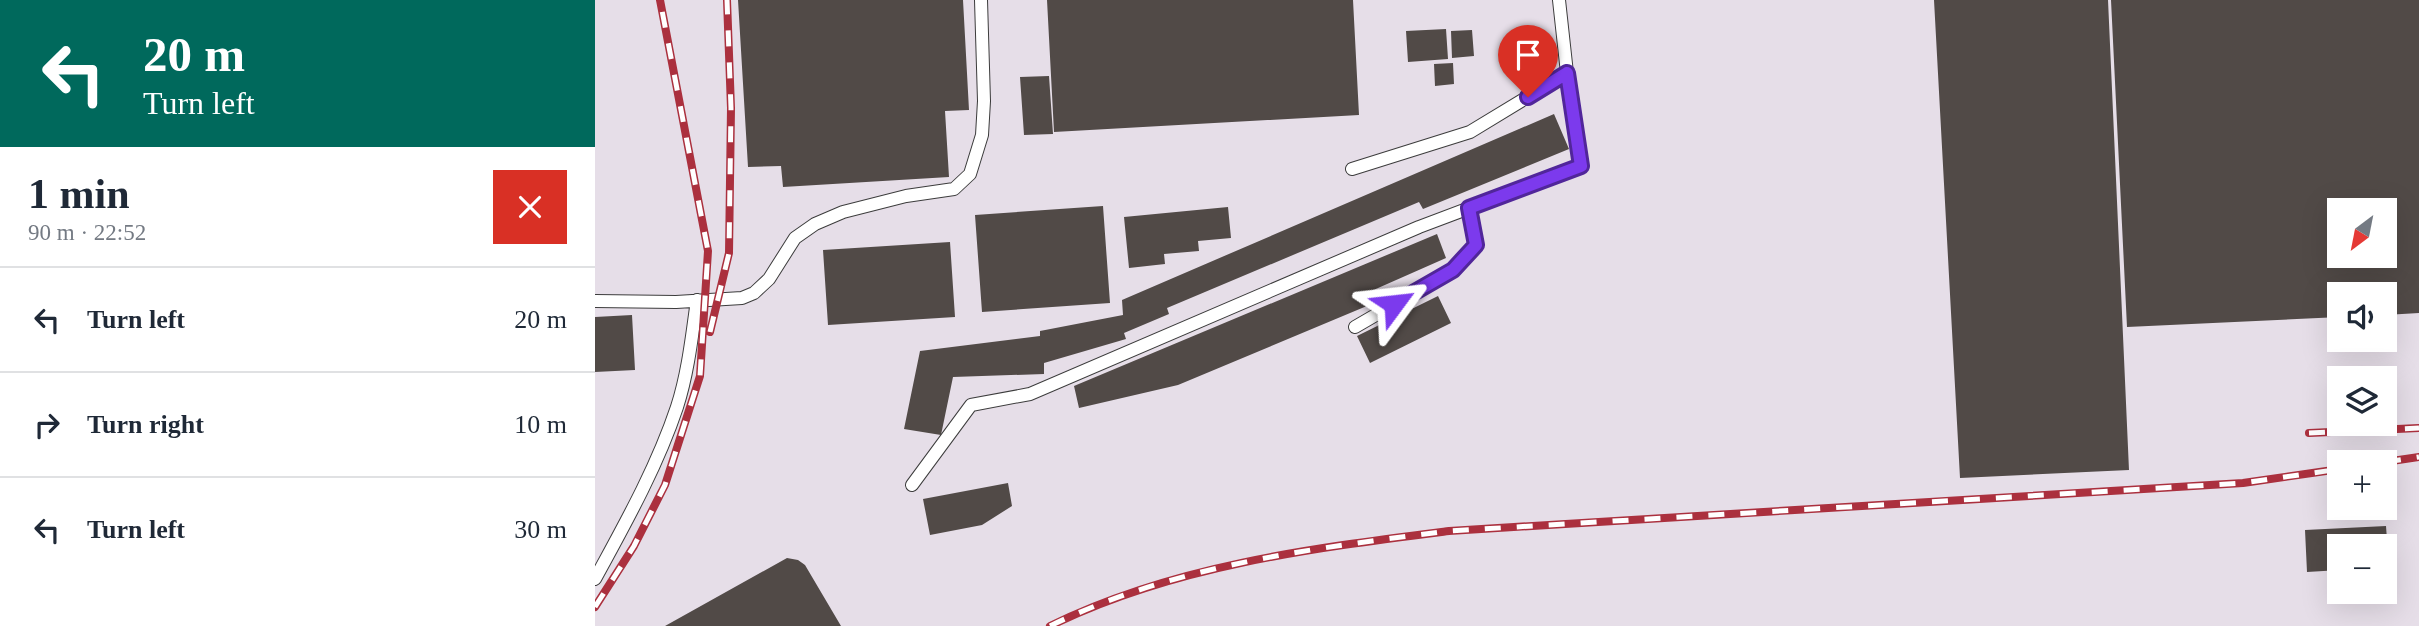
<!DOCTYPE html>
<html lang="en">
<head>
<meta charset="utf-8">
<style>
	:root { --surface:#fff; --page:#f2f2f3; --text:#1f2937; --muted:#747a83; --line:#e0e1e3 }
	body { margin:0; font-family:Georgia,serif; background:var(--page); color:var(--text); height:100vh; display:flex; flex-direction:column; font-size:26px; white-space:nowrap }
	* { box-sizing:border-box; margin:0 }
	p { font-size:23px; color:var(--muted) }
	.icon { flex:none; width:38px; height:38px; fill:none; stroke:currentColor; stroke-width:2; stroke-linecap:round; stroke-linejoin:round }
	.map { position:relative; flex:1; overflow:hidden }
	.sheet { display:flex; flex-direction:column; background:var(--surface); width:595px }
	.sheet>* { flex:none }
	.guide { background:#00695c; color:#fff; overflow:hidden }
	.needle { width:46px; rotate:212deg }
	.fabs { position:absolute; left:1732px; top:198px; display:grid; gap:14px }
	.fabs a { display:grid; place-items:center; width:70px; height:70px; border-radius:0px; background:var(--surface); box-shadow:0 7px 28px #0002; font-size:35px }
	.pin { position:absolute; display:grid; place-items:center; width:60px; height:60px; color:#fff; margin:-72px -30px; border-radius:50% 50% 50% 0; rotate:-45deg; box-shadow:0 0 7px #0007 }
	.pin .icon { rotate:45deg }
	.me { position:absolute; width:77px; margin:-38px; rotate:60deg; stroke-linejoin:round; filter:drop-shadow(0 0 5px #0008) }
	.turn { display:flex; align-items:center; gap:24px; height:147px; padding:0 28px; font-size:32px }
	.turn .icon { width:91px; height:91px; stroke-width:2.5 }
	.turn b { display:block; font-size:49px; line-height:60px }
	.round { display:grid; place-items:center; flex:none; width:74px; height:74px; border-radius:0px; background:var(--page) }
	.headline { display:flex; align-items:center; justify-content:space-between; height:119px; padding:0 28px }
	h1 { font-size:42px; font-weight:700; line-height:52px }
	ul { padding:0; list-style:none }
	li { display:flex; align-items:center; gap:21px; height:105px; padding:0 28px; border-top:2px solid var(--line) }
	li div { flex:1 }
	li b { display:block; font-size:26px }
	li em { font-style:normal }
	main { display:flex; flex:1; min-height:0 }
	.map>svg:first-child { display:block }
</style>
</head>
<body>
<main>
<section class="sheet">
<div class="guide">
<div class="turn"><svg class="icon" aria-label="left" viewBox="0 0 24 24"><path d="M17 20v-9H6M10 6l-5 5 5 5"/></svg><div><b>20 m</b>Turn left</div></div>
</div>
<div class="headline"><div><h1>1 min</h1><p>90 m · 22:52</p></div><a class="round" style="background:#d93025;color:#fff"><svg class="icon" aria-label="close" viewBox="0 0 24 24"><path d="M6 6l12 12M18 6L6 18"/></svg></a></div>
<ul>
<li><svg class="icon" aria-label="left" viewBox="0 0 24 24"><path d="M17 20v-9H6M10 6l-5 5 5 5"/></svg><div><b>Turn left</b></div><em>20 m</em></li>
<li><svg class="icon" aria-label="right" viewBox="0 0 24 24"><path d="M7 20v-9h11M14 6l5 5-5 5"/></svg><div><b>Turn right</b></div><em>10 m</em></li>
<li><svg class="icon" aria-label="left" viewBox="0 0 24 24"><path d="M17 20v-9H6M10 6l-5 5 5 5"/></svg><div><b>Turn left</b></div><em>30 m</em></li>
</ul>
</section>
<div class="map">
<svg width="1824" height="626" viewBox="0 0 1824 626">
	<rect width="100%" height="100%" fill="#fdf7e8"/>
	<!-- industrial -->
	<path fill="#e6dee8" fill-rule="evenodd" d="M0 0H1824V626H0ZM1745 210H1790V256H1745ZM1745 294H1790V340H1745ZM1745 378H1790V424H1745ZM1745 462H1790V508H1745ZM1745 546H1790V592H1745Z"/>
	<!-- building -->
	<path fill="#514a47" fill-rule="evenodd" d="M143 0H368L374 110 350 111 354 177 188 187 186 166 153 167Z
		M452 0H758L764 115 459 132Z
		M1339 0H1513L1534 470 1365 478Z
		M1516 0H1824V313L1790 315V294H1745V317L1532 327ZM1745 210H1790V256H1745Z
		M851 29 853 59 813 62 811 31Z
		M877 30 879 56 857 58 856 31Z
		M932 53 943 60 933 76 922 68Z
		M858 63 859 84 840 86 839 64Z
		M454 76 458 134 429 135 425 77Z
		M959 114 974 149 828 209 824 202 572 308 574 314 529 333 531 339 449 363V374L358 377 346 435 309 429 325 351 445 336V331L528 315 527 300Z
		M508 206 515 303 387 312 380 215Z
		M633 207 636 238 603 241 604 251 569 254 570 264 534 268 529 217Z
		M842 234 851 258 774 292 779 303 583 385 484 408 479 386Z
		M355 242 360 317 233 325 228 250Z
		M843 296 856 323 775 363 762 336Z
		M37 315 40 370 0 372V317Z
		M413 483 417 506 387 525 335 535 328 499Z
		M1791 526 1794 567H1790V546H1745V570L1712 572 1710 530Z
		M192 558 203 560 210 565 246 626H70Z"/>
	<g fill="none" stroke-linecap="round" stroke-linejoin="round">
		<!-- lane casing -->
		<g stroke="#3c3c3c" stroke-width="14">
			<path id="lane" d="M757 169 875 132 972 73
				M0 301 81 302 147 298 159 293 174 279 200 238 220 224 248 212 311 196 359 189 375 174 387 135 389 101 386 0
				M760 327 858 270 881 245 874 208
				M317 485 376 405 435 394 824 227 986 166 972 73 964 0
				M0 579C30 524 62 467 82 407 93 373 97 336 102 300"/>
		</g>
		<!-- lane -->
		<use href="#lane" stroke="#fff" stroke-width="12"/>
		<!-- rail casing -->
		<g stroke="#ab303e" stroke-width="8">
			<path id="rail" d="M115 332 134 253 136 108 132 0
				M1714 433 1824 428
				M1790 462 1824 457
				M0 607 39 546 70 485 105 376 113 251 65 0
				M455 626C579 565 719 548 854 531L1648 483 1745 469"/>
		</g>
		<!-- rail -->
		<use href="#rail" stroke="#fff" stroke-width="5" stroke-dasharray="16" stroke-linecap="butt"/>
	</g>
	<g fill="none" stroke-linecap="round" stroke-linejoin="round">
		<!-- route casing -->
		<g stroke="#51269a" stroke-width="18">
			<path id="route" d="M799 304 858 270 881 245 874 208 986 166 972 73 933 97"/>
		</g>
		<!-- route -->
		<use href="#route" stroke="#7c3aed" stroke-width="12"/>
	</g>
</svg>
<div class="fabs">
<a><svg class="needle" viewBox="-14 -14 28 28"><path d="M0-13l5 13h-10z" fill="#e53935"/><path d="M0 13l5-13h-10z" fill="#747a83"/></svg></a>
<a><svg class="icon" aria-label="sound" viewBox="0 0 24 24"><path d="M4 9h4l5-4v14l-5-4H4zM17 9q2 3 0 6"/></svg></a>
<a><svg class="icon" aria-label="layers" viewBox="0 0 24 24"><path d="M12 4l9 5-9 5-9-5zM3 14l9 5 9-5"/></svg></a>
<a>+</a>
<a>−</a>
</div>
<div class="pin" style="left:933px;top:97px;background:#d93025"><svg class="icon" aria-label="arrive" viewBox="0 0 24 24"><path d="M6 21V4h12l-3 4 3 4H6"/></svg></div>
<svg class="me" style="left:799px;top:304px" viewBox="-20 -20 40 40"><path d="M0-17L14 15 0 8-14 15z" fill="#7c3aed" stroke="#fff" stroke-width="4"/></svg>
</div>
</main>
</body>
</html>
